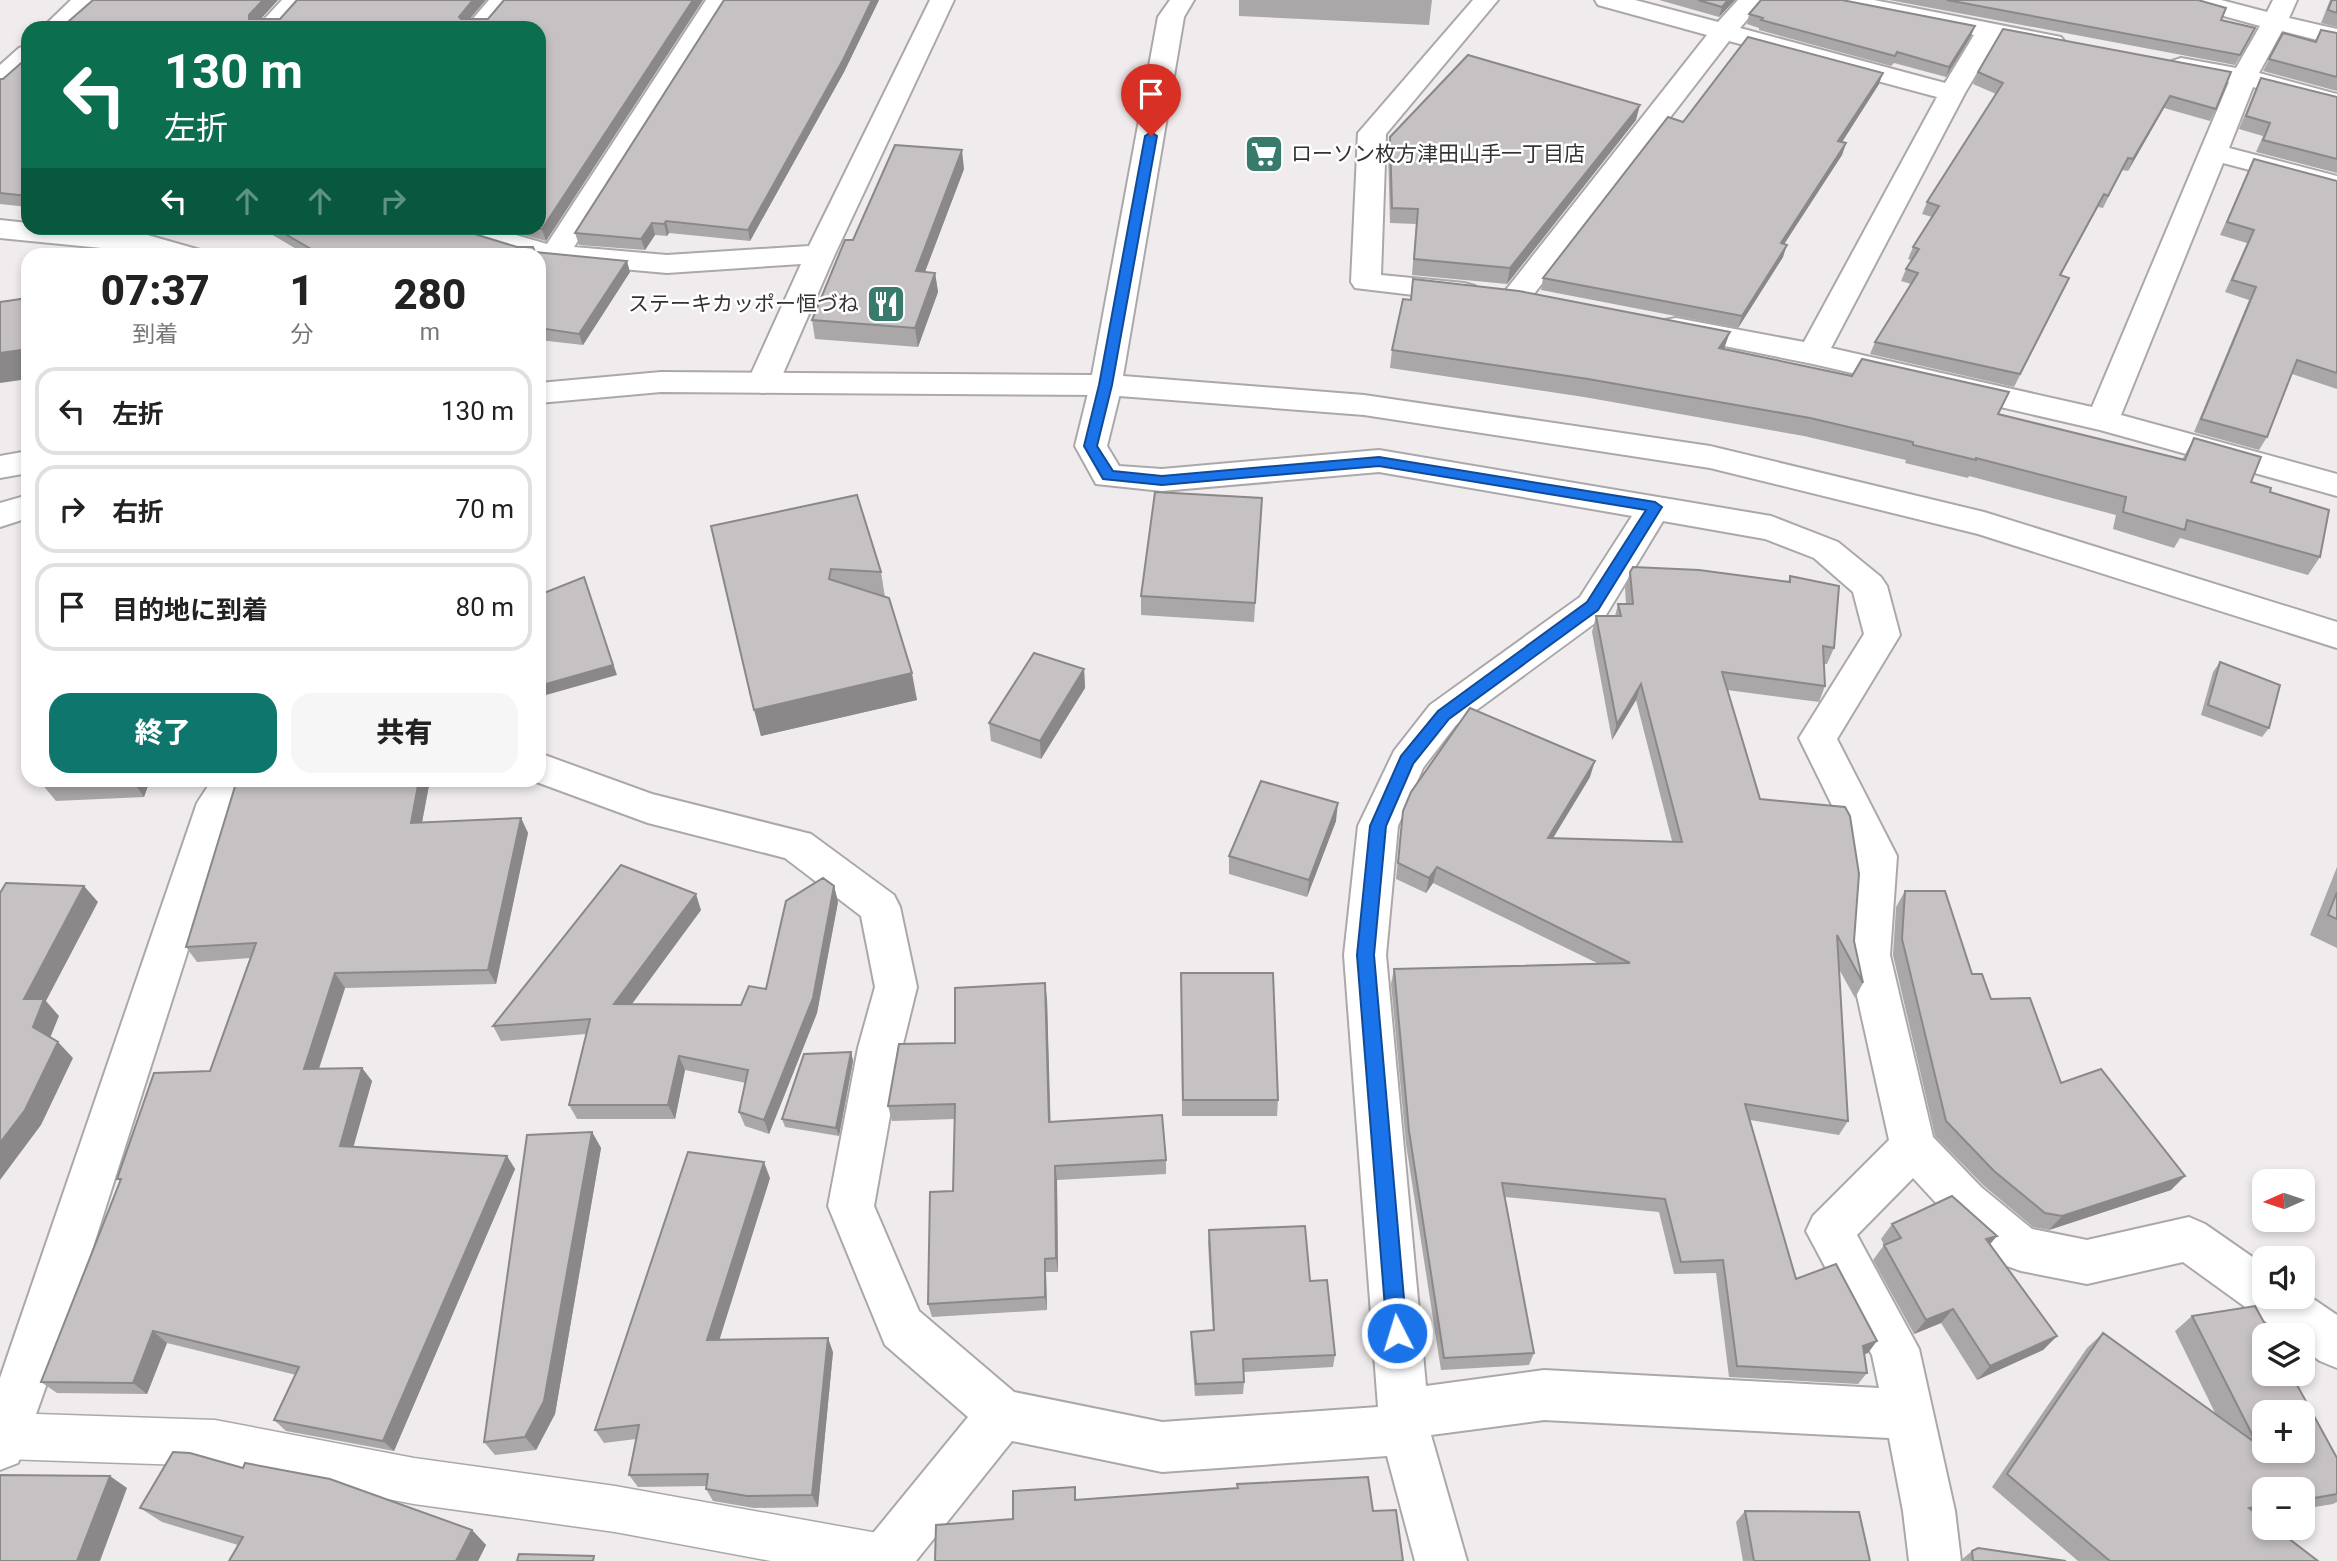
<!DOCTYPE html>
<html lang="ja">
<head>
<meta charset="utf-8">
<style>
	:root { --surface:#fff; --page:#f6f6f6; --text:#222; --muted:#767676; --line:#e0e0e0; --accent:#0f766e }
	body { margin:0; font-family:Roboto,"Noto Sans JP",sans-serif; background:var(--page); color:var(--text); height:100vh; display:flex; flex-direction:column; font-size:26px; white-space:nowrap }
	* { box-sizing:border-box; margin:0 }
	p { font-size:23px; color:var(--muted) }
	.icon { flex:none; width:38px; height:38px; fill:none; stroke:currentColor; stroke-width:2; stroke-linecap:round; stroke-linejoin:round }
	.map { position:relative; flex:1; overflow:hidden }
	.sheet { position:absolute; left:21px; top:248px; width:525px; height:539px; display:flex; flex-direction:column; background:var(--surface); border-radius:21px; box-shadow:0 4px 10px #0003 }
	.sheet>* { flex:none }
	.banner { position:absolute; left:21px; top:21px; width:525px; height:214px; border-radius:21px; box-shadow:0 4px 10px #0003; background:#0b6e4f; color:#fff; overflow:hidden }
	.needle { width:46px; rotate:267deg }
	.controls { position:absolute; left:2252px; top:1169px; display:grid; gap:14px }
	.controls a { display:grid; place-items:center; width:63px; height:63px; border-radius:14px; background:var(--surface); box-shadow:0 4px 10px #0003; font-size:35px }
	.pin { position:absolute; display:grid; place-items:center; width:60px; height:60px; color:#fff; margin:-72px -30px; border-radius:50% 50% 50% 0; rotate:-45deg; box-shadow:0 0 7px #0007 }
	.pin .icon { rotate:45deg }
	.me { position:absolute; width:77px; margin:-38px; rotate:355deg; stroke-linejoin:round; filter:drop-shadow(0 0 5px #0008) }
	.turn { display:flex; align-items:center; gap:24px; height:147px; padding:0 28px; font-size:32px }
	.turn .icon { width:91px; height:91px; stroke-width:2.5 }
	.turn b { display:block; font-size:49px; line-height:60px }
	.lanes { display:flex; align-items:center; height:66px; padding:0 28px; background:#0003; justify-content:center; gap:35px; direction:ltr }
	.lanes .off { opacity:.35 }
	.eta { display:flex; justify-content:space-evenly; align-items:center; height:119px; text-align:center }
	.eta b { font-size:42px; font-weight:800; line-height:49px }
	.button { display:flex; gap:14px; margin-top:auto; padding:14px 28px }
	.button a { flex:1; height:80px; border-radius:21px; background:var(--accent); color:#fff; font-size:28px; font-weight:800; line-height:80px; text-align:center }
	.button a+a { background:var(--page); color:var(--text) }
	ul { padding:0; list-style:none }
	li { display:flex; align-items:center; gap:21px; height:88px; margin:0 14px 10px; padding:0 14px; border:4px solid var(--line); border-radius:21px }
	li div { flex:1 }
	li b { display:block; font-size:26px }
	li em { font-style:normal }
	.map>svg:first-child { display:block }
</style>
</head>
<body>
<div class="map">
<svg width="2337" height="1561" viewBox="0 0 2337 1561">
	<rect width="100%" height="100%" fill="#f0eced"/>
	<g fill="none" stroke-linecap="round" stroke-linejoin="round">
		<!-- lane casing -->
		<g stroke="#aca8a9" stroke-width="3">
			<path id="lane" d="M0 1410 7 1413 215 1420 414 1458 615 1486 883 1534 900 1541 907 1558 905 1561H771L615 1532 414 1504 215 1466 4 1459 0 1457Z"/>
		</g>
		<!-- street casing -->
		<g stroke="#aca8a9" stroke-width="4">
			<path id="street" d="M71 0H98L70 28H42Z
				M282 0H308L283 28H256Z
				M489 0H514L491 28H465Z
				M706 0H730L574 247 667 255 809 246 930 0H954L835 254 779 383 774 390 763 393 752 390 747 383 801 264 667 273 544 262 539 261V256H522L452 234 448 228H491L547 244Z
				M1473 0H1498L1386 134 1381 275 1464 283 1475 286 1479 292 1475 298 1464 301 1355 288 1351 282 1358 133Z
				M1595 0H1635L1718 22 1738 0H1764L1740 28 1945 83 1974 35 1835 7 1826 5 1823 0H1874L2061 37 2065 42 2061 47 2052 50 1997 39 1965 93 1831 348 2092 407 2229 82 2172 71 2168 66 2172 61 2181 58 2236 68 2260 26 2184 5 2181 0H2221L2267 12 2273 0H2297L2289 18 2337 29V45L2282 31 2259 73 2337 94V110L2253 87 2229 148 2337 176V193L2223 163 2121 415 2337 474V496L2100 430 1813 364 1665 334 1661 327 1665 320 1676 318 1804 342 1937 97 1729 41 1527 303 1516 306 1505 303 1501 297 1505 291 1707 35 1598 5Z
				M28 45V67L9 85 0 87V65L19 48Z
				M0 220 28 223V228H74L144 234 200 250 204 256H156L142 252 0 238Z
				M1106 375 1117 378 1122 385 1107 446 1119 466 1162 469 1379 450 1771 516 1838 542 1881 577 1887 586 1900 635 1837 739 1897 856 1890 955 1933 1137 1981 1187 2032 1229 2087 1240 2189 1217 2205 1224 2264 1265V1297H2303V1292L2337 1315V1368L2320 1361 2303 1349V1335H2284L2183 1262 2087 1284 2021 1271 2004 1265 1949 1217 1913 1178 1857 1235 1919 1349 1955 1511 1961 1561H1909L1903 1511 1889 1438 1544 1420 1431 1435 1467 1561H1415L1387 1456 1162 1472 1012 1441 916 1561H857L865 1543 968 1417 885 1345 828 1206 858 1048 875 987 861 916 785 858 648 823 531 780H539V753L652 794 811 834 894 895 900 907 917 987 902 1048 874 1206 919 1311 1014 1392 1162 1422 1378 1407 1344 955 1358 826 1394 751 1430 705 1580 597 1632 516 1379 472 1162 491 1096 484 1075 446 1090 385 1095 378ZM1663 521 1765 539 1814 558 1853 592 1864 634 1799 738 1857 856 1848 955 1889 1140 1813 1216 1806 1231 1872 1355 1879 1388 1544 1370 1426 1386 1386 955 1398 826 1423 768 1456 725 1606 615Z
				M28 495V518L0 527V503Z
				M212 780H254L233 809 72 1313 25 1445 18 1463 0 1470V1378L197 803Z"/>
		</g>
		<!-- secondary casing -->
		<g stroke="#aca8a9" stroke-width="4">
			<path id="secondary" d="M1170 0H1194L1184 17 1123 376 1364 395 1710 446 1984 512 2337 622V648L1978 534 1710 468 1364 415 1106 395 661 392 539 403V383L661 372 1092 375 1158 17Z
				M28 451V473L0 478V456Z"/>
		</g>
		<!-- lane -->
		<use href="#lane" fill="#fff" fill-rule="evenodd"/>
		<!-- street -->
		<use href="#street" fill="#fff" fill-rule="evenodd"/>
		<!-- secondary -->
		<use href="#secondary" fill="#fff" fill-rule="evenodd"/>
	</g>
	<!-- wall -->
	<path fill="#aaa7a9" d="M278 0 261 19H488L504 0H703L546 241 499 228H539L61 28Z
		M724 0H879L844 72 750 241 669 233 667 236 655 235 645 250 579 245 575 233Z
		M1239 0H1432L1429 25 1239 16Z
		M1659 0H1735L1719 17Z
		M1889 0H2198L2221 20 2250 39 2235 65Z
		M2330 0H2337V27L2321 23Z
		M1749 14 1971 36 1946 77 1894 63 1891 66 1759 30V28L1747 24Z
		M2003 29 2216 109 2210 121 2164 108 2128 171 2122 170 2103 208 2098 207 2061 275 2063 290 2014 387 1870 354 1875 342 1911 284 1901 281 1906 269 1911 260 1908 259 1913 247 1932 217 1922 214 1927 202 1996 94 1973 84 1978 72Z
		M2321 30 2337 33V91L2263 71 2283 33 2314 42Z
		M28 57V207L0 204V79H3Z
		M2261 78 2337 97V173L2256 152 2263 136 2239 129 2255 90Z
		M1879 84 1842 142 1846 143 1842 155 1784 244 1783 257 1738 328 1541 290 1543 278 1683 122Z
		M1636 120 1507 284 1412 275 1416 224 1390 223 1388 152 1390 137Z
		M2254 159 2337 181V389L2292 374 2267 437 2259 450 2194 432 2249 300 2225 292 2247 243 2220 235 2248 172Z
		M964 169 925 272 935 273 938 292 918 347 815 339 812 320 853 240Z
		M261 228H455L535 252 630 272 583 345 539 340V256H308Z
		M1413 279 1724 350 1999 414 2182 460 2194 438 2251 482 2270 492 2320 557 2308 575 2180 538 2174 548 2113 529 2116 515 1969 476 1968 478 1905 463 1906 460 1804 436 1584 397 1390 368 1392 350 1410 300Z
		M1262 498 1254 622 1141 615V596Z
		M711 526 881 572 885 597 917 700 761 736Z
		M1630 572 1788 582 1790 576 1834 648 1827 664H1824L1825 686 1819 702 1727 690 1760 799 1854 941 1863 983 1855 998 1839 969 1848 1121 1839 1135 1750 1120 1796 1279 1868 1353 1864 1354 1867 1373 1858 1384 1729 1377 1716 1273 1674 1274 1659 1212 1505 1197 1534 1353 1529 1365 1441 1370 1406 1144 1391 984 1394 969 1597 963 1433 883 1426 893 1396 879 1401 827 1403 811 1590 777 1553 838 1672 841 1636 700 1612 740 1592 632 1596 616H1615L1618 604H1626L1625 588Z
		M2220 662 2269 728 2262 737 2201 715 2213 672Z
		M1084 669 1085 688 1041 759 991 741 989 723Z
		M42 780H150L144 797 56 801 41 783Z
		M237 780H430L422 822 521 818 528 833 496 984 345 988 319 1069 362 1068 372 1081 353 1147 507 1156 515 1169 394 1451 286 1431 274 1420 296 1375 167 1343 147 1394 57 1393 41 1382 120 1181 117 1179 210 1071 250 958 197 962 186 947Z
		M1336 821 1307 897 1229 874V856Z
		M2337 867V948L2310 935Z
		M834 886 838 902 817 1013 769 1134 745 1126 739 1112 746 1083 685 1070 675 1119H577L569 1105 586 1034 501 1041 493 1026 701 910 631 1004 741 1005 766 989Z
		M1905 891 1972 974 1991 999 2061 1083 2171 1190 2049 1230 2033 1227 1983 1185 1935 1136 1893 955 1896 907Z
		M1181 990 1278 1100 1277 1116H1182Z
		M1047 999 1050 1122 1166 1160V1174L1057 1180 1058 1272H1046L1047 1310 932 1317 928 1304 953 1191 955 1119 892 1121 888 1106 955 1043Z
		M851 1052 853 1061 839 1136 785 1127 782 1119Z
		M592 1132 601 1148 555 1414 536 1450 495 1455 484 1442Z
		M770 1178 719 1340 833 1352 818 1507 754 1508 713 1501 706 1489V1486L638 1487 629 1475 636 1439 604 1443 595 1430Z
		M1892 1224 1997 1236 1990 1244 2057 1336 2043 1350 1977 1380 1941 1323 1914 1334 1873 1260 1884 1245 1881 1239Z
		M1209 1230 1310 1281 1335 1355 1333 1367 1244 1372V1382L1243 1394 1195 1396 1191 1345V1332L1213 1331 1208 1243Z
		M2192 1316 2337 1458V1502L2333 1504 2303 1509V1489H2264V1515L2260 1516 2318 1561H2078L1992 1487 2087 1348 2103 1333 2216 1415 2175 1331Z
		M140 1508 472 1530 486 1545 478 1561H229L238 1545 162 1522Z
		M1745 1511 1870 1561H1743L1736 1522Z
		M1972 1551 2066 1561H1960Z"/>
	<!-- shaded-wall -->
	<path fill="#8b8889" d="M263 0H278L254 26 249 19V15Z
		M473 0H486L462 28 459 17Z
		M693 0H703L546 241 542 229Z
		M872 0H879L844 72 750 241 748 230Z
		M1728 0H1735L1719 17 1722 7Z
		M1975 26 1971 36 1946 77 1949 67Z
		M1883 73 1879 84 1835 153 1838 141Z
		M2170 96 2164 108 2128 171 2133 159Z
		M1640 105 1636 120 1507 284 1510 268Z
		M1846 143 1842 155 1777 255 1781 243Z
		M962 150 964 169 918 290 916 271Z
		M2104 194 2098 207 2054 287 2060 275Z
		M666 221 669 233 667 236 664 224Z
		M652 223 655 235 645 250 641 239Z
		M1787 245 1783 257 1738 328 1742 316Z
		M627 261 630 272 583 345 579 334Z
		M935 273 938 292 918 347 915 328Z
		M1730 332 1724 349 1719 348Z
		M28 349V379L0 383V353Z
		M584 577 617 675 539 697V686Z
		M1084 669 1085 688 1041 759 1040 741Z
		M912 673 917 700 761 736 754 710Z
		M1641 684 1636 700 1612 740 1617 724Z
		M1595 761 1590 777 1544 853 1548 838Z
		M132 780H150L144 797Z
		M419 780H430L419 838 411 823Z
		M1338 803 1336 821 1307 897 1309 880Z
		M521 818 528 833 496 984 488 970Z
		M1437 867 1433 883 1426 893 1429 878Z
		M84 886 98 902 46 1001 59 1016 48 1043 33 1027 24 999Z
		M834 886 838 902 817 1013 769 1134 764 1120Z
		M696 894 701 910 621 1019 614 1004Z
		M335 973 345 988 314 1083 304 1069Z
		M1045 983 1047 999 1051 1137 1049 1122Z
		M58 1042 73 1058 41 1125 0 1180V1143Z
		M851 1052 853 1061 839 1136 836 1128Z
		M679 1056 685 1070 675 1119 668 1105Z
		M362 1068 372 1081 350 1159 340 1146Z
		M592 1132 601 1148 555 1414 536 1450 525 1437Z
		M507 1156 515 1169 394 1451 383 1441Z
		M764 1162 770 1178 715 1354 707 1340Z
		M1055 1166 1057 1180 1058 1272 1056 1258Z
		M2185 1176 2171 1190 2049 1230 2062 1216Z
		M1997 1236 1984 1251 1986 1239Z
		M1045 1259 1046 1272 1047 1310 1045 1297Z
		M1953 1309 1941 1323 1914 1334 1926 1320Z
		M153 1331 167 1343 147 1394 133 1383Z
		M2057 1336 2043 1350 1977 1380 1990 1366Z
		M828 1338 833 1352 818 1507 812 1495Z
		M1877 1341 1868 1353 1853 1358 1863 1346Z
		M110 1476 127 1488 100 1561H77Z
		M472 1530 486 1545 478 1561H456Z"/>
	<!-- building -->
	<path fill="#c6c2c4" stroke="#8b8889" stroke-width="2" fill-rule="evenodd" d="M93 0H263L249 15V19H280L297 0H473L459 17 461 19H488L504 0H693L542 229 536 228H539V28H61Z
		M724 0H872L843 60 748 230 666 221 664 224 652 223 641 239 575 233Z
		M1698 0H1728L1722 7Z
		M1761 0H1842L1975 26 1949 67 1897 52 1895 56 1761 20 1763 18 1749 14Z
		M1947 0H2198L2226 8 2221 20 2255 28 2240 55Z
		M2332 0H2337V13L2328 10Z
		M2003 29 2231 72 2216 109 2170 96 2133 159 2128 158 2108 196 2104 194 2060 275 2069 278 2020 374 1875 342 1918 273 1906 269 1919 249 1913 247 1939 206 1927 202 2003 83 1978 72Z
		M2321 30 2337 33V77L2269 59 2283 33 2316 42Z
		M1748 37 1883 73 1838 141 1846 143 1781 243 1787 245 1742 316 1543 278 1668 117 1683 122Z
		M1468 55 1640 105 1510 268 1414 259 1418 209 1392 208 1390 137Z
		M28 57V196L0 193V79H3Z
		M2261 78 2337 97V159L2263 140 2270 123 2246 116Z
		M895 145 962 150 916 271 935 273 915 328 812 320 845 240H853Z
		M2254 159 2337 181V373L2297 360 2267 437 2201 419 2256 287 2232 280 2254 230 2227 222Z
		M275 228H455L517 247H533L535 252 627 261 579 334 539 328V256H323Z
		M1413 279 1519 291 1730 332 1719 348 1852 376 1862 359 2009 392 1998 414 2185 460 2194 438 2261 457 2251 482 2271 488 2270 492 2329 510 2320 557 2187 520 2185 530 2123 512 2126 497 1976 458V460L1913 445V442L1810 418 1588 379 1392 350 1403 299 1411 300Z
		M28 298V349L0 353V302Z
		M1155 492 1262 498 1255 603 1141 596Z
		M857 495 881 572 831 569 829 579 889 598 912 673 754 710 711 526Z
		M1633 567 1699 570 1790 582V576L1839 586 1834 648 1823 646 1825 686 1722 672 1760 799 1845 807 1850 816 1859 874 1854 941 1863 983 1837 935 1848 1121 1745 1104 1796 1279 1836 1264 1877 1341 1863 1346 1867 1373 1737 1366 1723 1260 1681 1262 1665 1199 1502 1183 1534 1353 1444 1358 1409 1131 1394 969 1630 963 1437 867 1429 878 1398 863 1403 811 1411 792 1470 708 1595 761 1548 838 1682 842 1641 684 1617 724 1596 616H1621L1618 604H1633L1630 572Z
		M584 577 613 665 539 686V595Z
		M1034 653 1084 669 1040 741 989 723Z
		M2220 662 2280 685 2269 728 2208 705Z
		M42 780H93L41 783Z
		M237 780H419L411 823 521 818 488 970 335 973 304 1069 362 1068 340 1146 507 1156 383 1441 274 1420 299 1367 153 1331 133 1383 41 1382 121 1179H117L154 1073 210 1071 256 943 186 947Z
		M1261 781 1338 803 1309 880 1229 856Z
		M621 865 696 894 614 1004 741 1005 749 986 766 989 786 901 823 878 834 886 813 998 764 1120 739 1112 748 1070 679 1056 668 1105H569L590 1019 493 1026Z
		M6 883 84 886 24 999H44L33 1027 58 1042 25 1110 0 1143V893Z
		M1905 891H1945L1972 974H1982L1991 999 2030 998 2061 1083 2101 1069 2185 1176 2062 1216 2045 1213 1994 1171 1946 1121 1902 939Z
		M2337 892V919L2328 915Z
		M1181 973H1273L1278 1100H1183Z
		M1045 983 1049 1122 1162 1115 1166 1160 1055 1166 1056 1258 1045 1259V1297L928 1304 930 1192 953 1191 955 1104 888 1106 899 1044 955 1043V988Z
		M851 1052 836 1128 782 1119 804 1054Z
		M592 1132 544 1401 525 1437 484 1442 527 1135Z
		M688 1152 764 1162 707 1340 828 1338 812 1495 747 1496 706 1489 708 1474 629 1475 639 1425 595 1430Z
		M1952 1196 1997 1236 1986 1239 2057 1336 1990 1366 1953 1309 1926 1320 1884 1245 1901 1238 1892 1224Z
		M1305 1226 1310 1281 1327 1280 1335 1355 1243 1359 1244 1382 1196 1384 1191 1332 1214 1330 1209 1230Z
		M2255 1306 2271 1335H2264V1374H2291L2337 1458V1494L2303 1500V1489H2264V1505L2249 1508 2264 1520V1528H2275L2318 1561H2110L2007 1474 2103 1333 2257 1444 2192 1316ZM2264 1412H2303V1451H2264Z
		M173 1452 190 1453 243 1468 245 1463 330 1479 472 1530 456 1561H229L243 1537 140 1508Z
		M0 1475 110 1476 77 1561H0Z
		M1368 1477 1373 1511 1396 1510 1403 1561H935L936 1525 1013 1519V1491L1075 1487V1500L1238 1488 1237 1484Z
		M1745 1511 1859 1512 1870 1561H1754Z
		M1978 1548 2066 1561H1973L1972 1551Z
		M519 1554 594 1556 593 1561H517Z"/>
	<!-- route -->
	<path fill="#1a73e8" stroke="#114b97" stroke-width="2" d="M1151 132 1157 136 1112 385 1097 446 1113 471 1162 476 1379 457 1655 502 1662 507 1598 610 1449 719 1413 764 1386 826 1374 955 1407 1333 1404 1340 1397 1343 1390 1340 1387 1333 1357 955 1370 826 1401 756 1438 711 1587 602 1646 510 1379 466 1162 485 1103 479 1084 446 1099 385 1145 136Z"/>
	<!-- icons -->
	<defs>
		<g id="supermarket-square" transform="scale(2.0125)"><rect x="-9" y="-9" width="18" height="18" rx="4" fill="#387a6c" stroke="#fff"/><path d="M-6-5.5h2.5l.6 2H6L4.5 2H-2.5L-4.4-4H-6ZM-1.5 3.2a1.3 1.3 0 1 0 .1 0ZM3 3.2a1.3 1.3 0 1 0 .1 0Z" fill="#fff"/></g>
		<g id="restaurant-square" transform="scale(2.0125)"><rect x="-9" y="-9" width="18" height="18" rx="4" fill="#387a6c" stroke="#fff"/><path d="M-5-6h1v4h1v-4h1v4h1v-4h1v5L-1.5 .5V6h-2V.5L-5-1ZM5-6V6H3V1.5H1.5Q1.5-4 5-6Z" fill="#fff"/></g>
	</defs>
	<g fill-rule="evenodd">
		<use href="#supermarket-square" x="1264" y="154"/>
		<use href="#restaurant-square" x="886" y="304"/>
	</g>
	<g text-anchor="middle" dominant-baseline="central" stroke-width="5" stroke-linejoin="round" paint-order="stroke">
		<!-- far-poi labels -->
		<g font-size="21" fill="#343233" stroke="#fff" text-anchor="start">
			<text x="1291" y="154">ローソン枚方津田山手一丁目店</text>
			<text x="859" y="304" text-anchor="end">ステーキカッポー恒づね</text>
		</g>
	</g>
</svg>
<div class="controls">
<a><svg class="needle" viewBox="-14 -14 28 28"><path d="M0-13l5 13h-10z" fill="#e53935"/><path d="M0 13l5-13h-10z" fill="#767676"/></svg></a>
<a><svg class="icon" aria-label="sound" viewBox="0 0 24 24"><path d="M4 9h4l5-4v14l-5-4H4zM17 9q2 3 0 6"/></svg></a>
<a><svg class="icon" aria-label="layers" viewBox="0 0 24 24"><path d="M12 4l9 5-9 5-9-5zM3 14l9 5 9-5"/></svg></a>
<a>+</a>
<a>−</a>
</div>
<div class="pin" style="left:1151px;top:136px;background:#d93025"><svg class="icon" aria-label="arrive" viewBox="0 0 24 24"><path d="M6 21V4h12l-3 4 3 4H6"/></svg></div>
<svg class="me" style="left:1397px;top:1333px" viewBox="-20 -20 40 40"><circle r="17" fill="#1a73e8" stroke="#fff" stroke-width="3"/><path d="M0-11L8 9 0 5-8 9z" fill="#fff"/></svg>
<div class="banner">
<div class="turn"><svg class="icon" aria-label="left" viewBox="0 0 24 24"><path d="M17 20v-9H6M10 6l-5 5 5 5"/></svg><div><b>130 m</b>左折</div></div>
<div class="lanes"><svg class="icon" aria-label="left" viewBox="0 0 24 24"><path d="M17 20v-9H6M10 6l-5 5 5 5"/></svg><svg class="icon off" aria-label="ahead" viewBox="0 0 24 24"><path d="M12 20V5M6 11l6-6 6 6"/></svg><svg class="icon off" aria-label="ahead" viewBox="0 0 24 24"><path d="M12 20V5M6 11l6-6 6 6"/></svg><svg class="icon off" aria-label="right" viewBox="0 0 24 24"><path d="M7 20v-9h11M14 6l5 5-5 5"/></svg></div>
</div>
<section class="sheet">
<div class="eta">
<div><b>07:37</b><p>到着</p></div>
<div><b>1</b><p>分</p></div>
<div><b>280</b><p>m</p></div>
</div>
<ul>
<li><svg class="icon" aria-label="left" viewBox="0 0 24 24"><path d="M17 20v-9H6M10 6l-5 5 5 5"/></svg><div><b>左折</b></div><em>130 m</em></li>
<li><svg class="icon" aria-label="right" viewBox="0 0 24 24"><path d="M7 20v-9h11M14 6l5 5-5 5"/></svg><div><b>右折</b></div><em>70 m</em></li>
<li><svg class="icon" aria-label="arrive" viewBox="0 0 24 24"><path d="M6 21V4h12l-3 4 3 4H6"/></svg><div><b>目的地に到着</b></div><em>80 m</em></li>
</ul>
<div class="button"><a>終了</a><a>共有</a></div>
</section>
</div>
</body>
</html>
